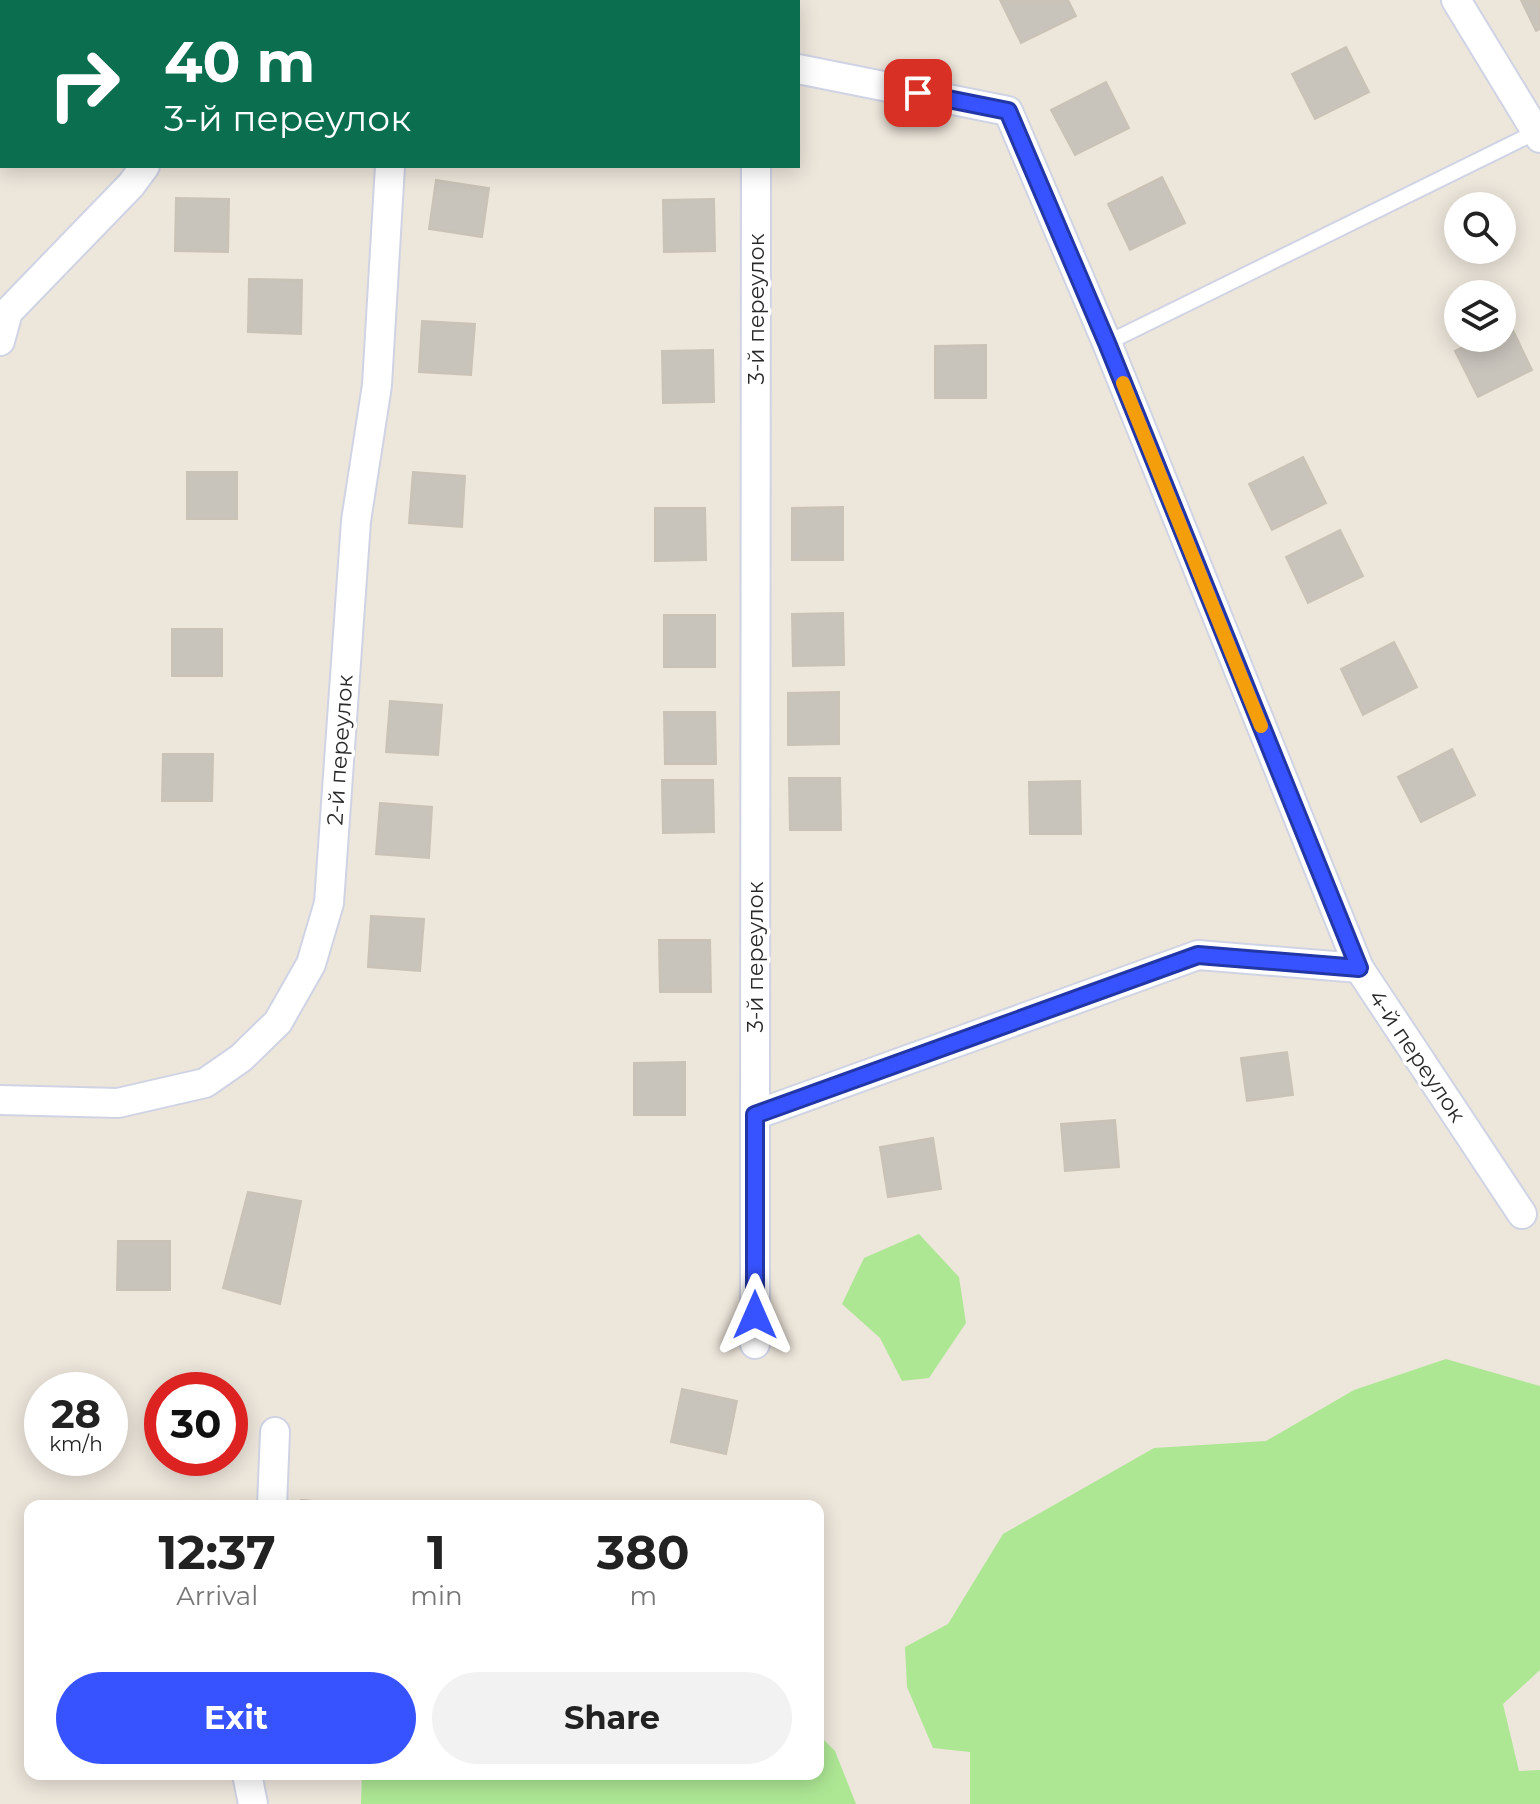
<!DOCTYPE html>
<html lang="en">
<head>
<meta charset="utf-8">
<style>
	:root { --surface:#fff; --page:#f2f2f2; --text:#222; --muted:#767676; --accent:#3653ff }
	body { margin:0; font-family:Montserrat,sans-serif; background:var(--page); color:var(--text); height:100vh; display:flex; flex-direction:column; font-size:30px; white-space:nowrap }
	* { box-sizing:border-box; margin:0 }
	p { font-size:26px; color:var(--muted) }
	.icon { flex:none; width:44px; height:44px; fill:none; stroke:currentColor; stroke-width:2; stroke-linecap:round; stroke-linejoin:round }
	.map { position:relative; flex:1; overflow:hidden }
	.side { position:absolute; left:24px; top:1500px; width:800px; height:280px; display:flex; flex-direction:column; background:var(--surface); border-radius:16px; box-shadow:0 4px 20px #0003 }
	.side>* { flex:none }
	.top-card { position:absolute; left:0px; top:0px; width:800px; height:168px; box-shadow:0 4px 20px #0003; background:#0b6e4f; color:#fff; overflow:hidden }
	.buttons { position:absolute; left:1444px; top:192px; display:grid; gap:16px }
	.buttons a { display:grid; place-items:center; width:72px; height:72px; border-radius:50%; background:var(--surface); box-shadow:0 4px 20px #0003; font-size:40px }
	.speed { position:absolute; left:24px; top:1372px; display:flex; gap:16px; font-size:40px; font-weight:700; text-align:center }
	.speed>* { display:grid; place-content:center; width:104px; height:104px; border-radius:50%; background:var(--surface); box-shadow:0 4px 20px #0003; line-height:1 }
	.speed small { font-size:20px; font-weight:400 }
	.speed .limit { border:12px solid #d22; background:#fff; color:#111 }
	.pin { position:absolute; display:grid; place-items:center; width:68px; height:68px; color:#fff; margin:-34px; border-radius:16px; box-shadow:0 4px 12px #0006 }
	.me { position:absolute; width:88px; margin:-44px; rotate:0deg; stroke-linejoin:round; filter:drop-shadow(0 0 6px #0008) }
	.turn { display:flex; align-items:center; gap:28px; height:168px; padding:0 32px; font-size:36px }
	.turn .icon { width:104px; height:104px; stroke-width:2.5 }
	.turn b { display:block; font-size:56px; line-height:68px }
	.eta { display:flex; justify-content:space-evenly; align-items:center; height:136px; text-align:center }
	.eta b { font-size:48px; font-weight:700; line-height:56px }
	.button { display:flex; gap:16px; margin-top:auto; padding:16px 32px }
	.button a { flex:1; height:92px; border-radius:48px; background:var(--accent); color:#fff; font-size:32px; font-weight:700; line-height:92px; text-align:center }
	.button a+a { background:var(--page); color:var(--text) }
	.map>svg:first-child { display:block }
</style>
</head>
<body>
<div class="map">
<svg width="1540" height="1804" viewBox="0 0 1540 1804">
	<rect width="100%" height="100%" fill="#ede6db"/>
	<!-- green -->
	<path fill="#ade794" d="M919 1234 959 1277 966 1323 929 1378 902 1381 880 1338 842 1304 864 1258Z
		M1446 1359 1540 1386V1670L1503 1704 1519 1771 1540 1770V1804H970V1752L933 1748 907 1687 905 1647 948 1624 1003 1534 1154 1448 1266 1441 1354 1390Z
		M818 1734 835 1751 856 1804H361L362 1774H818Z"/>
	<!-- building -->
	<path fill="#c8c3bb" stroke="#c9c2b5" stroke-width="2" d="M0 0H47V2H2V40Z
		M270 0H305V2H260Z
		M1000 0H1068L1076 16 1021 43Z
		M1521 0H1540V29L1536 31Z
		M1346 47 1369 92 1315 119 1292 74Z
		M1106 82 1129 128 1075 155 1051 110Z
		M1162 177 1185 223 1130 250 1108 204Z
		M436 180 489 188 482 237 429 229Z
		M176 198 229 199 228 252 175 251Z
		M714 199 715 251 664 252 663 200Z
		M249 279 302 280 301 334 248 332Z
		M422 321 475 324 471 375 419 372Z
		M1510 324 1532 370 1478 397 1455 351 1481 338H1502V328Z
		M986 345V398H935V346Z
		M713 350 714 402 663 403 662 351Z
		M1303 457 1326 503 1272 530 1249 484Z
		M187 472H237V519H187Z
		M413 472 465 476 462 527 409 523Z
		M843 507V560H792V508Z
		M655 508H705L706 560 655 561Z
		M1340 530 1363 576 1308 603 1286 557Z
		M843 613 844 665 793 666 792 614Z
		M664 615H715V667H664Z
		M172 629H222V676H172Z
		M1394 642 1417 687 1363 715 1341 669Z
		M839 692V744L788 745V693Z
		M390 701 442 705 438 755 386 752Z
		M664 712H715L716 764H665Z
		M1452 749 1475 795 1421 822 1398 777Z
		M163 754H213L212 801H162Z
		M789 778H840L841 830H790Z
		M662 780H713L714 832 663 833Z
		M1080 781 1081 834H1030L1029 782Z
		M380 803 432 807 429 858 376 854Z
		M371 916 424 919 420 971 368 967Z
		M659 940H710L711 992H660Z
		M1287 1052 1293 1095 1247 1101 1241 1058Z
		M685 1062V1115H634V1063Z
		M1115 1120 1119 1167 1065 1171 1061 1124Z
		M933 1138 941 1189 888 1197 880 1147Z
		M248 1192 301 1201 280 1304 223 1288Z
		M118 1241H170V1290H117Z
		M682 1389 737 1401 726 1454 671 1442Z
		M301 1500 353 1504V1506H300Z"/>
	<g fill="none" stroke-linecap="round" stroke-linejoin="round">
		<!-- lane casing -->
		<g stroke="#d0d3e4" stroke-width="18">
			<path id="lane" d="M641 2 642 0
				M1107 343 1540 130"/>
		</g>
		<!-- street casing -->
		<g stroke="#d0d3e4" stroke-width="32">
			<path id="street" d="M378 0 379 2
				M1456 0 1540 138
				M677 2 684 0
				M798 69 1008 111 1107 343 1359 968 1522 1214
				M756 166 755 1115 1198 955 1359 968
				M0 341 8 312 131 185 145 166
				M0 1100 118 1103 205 1083 241 1058 278 1022 311 964 329 903 356 521 377 385 390 166
				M755 1344V1115
				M272 1506 275 1432
				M247 1774 253 1804"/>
		</g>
		<!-- lane -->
		<use href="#lane" stroke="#fff" stroke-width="14"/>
		<!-- street -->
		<use href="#street" stroke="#fff" stroke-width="28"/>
	</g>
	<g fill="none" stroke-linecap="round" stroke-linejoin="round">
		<!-- route casing -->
		<g stroke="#2336a6" stroke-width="20">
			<path id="route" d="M755 1315V1115L1198 955 1359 968 1107 343 1008 111 918 93"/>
		</g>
		<!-- route -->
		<use href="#route" stroke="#3653ff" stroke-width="14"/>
		<!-- slow -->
		<path stroke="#f59e0b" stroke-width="14" d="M1123 383 1261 726"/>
	</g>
	<g text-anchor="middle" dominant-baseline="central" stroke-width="7" stroke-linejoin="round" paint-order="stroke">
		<!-- street labels -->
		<g font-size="22" fill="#2a2a2a" stroke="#fff">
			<text transform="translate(756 309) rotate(-90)">3-й переулок</text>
			<text transform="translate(340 750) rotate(-86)">2-й переулок</text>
			<text transform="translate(755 957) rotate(-90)">3-й переулок</text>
			<text transform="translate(1417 1056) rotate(56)">4-й переулок</text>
		</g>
	</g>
</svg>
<div class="buttons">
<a><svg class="icon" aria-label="search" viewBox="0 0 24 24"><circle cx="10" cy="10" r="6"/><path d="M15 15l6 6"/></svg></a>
<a><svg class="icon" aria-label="layers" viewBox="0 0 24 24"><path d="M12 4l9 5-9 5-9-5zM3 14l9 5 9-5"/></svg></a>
</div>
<div class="speed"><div>28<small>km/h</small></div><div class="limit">30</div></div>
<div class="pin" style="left:918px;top:93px;background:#d93025"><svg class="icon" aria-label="arrive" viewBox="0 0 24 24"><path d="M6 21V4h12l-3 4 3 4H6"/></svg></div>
<svg class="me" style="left:755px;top:1315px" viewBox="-20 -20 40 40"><path d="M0-17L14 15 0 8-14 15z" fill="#3653ff" stroke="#fff" stroke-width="4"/></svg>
<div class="top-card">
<div class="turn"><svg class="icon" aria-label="right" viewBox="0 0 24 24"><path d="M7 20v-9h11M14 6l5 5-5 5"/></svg><div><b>40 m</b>3-й переулок</div></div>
</div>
<section class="side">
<div class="eta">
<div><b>12:37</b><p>Arrival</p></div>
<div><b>1</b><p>min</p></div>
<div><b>380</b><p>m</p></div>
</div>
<div class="button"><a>Exit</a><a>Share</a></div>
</section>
</div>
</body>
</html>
